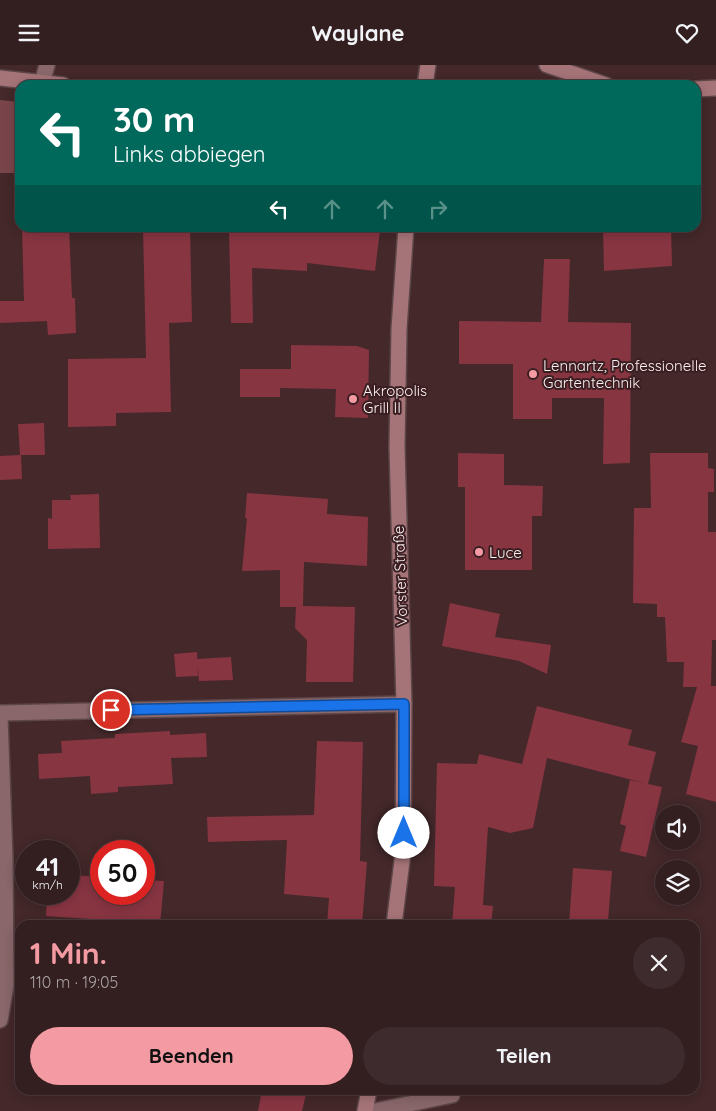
<!DOCTYPE html>
<html lang="de">
<head>
<meta charset="utf-8">
<style>
	:root { --surface:#331e20; --page:#3e2b2d; --text:#f1f3f6; --muted:#a9a2a5; --line:#4e3c3e; --accent:#f49aa3 }
	body { margin:0; font-family:Quicksand,sans-serif; background:var(--page); color:var(--text); height:100vh; display:flex; flex-direction:column; font-size:19px; white-space:nowrap }
	* { box-sizing:border-box; margin:0 }
	p { font-size:16px; color:var(--muted) }
	.icon { flex:none; width:28px; height:28px; fill:none; stroke:currentColor; stroke-width:2; stroke-linecap:round; stroke-linejoin:round }
	.map { position:relative; flex:1; overflow:hidden }
	.sheet { position:absolute; left:15px; top:855px; width:685px; height:175px; display:flex; flex-direction:column; background:var(--surface); border-radius:15px; box-shadow:0 2px 12px #0003,0 0 0 1px var(--line) }
	.sheet>* { flex:none }
	.guide { position:absolute; left:15px; top:15px; width:686px; height:152px; border-radius:15px; box-shadow:0 2px 12px #0003,0 0 0 1px var(--line); background:#00695c; color:#fff; overflow:hidden }
	.buttons { position:absolute; left:655px; top:740px; display:grid; gap:10px }
	.buttons a { display:grid; place-items:center; width:45px; height:45px; border-radius:50%; background:var(--surface); box-shadow:0 2px 12px #0003,0 0 0 1px var(--line); font-size:25px }
	.speed { position:absolute; left:15px; top:775px; display:flex; gap:10px; font-size:25px; font-weight:700; text-align:center }
	.speed>* { display:grid; place-content:center; width:65px; height:65px; border-radius:50%; background:var(--surface); box-shadow:0 2px 12px #0003,0 0 0 1px var(--line); line-height:1 }
	.speed small { font-size:12px; font-weight:400 }
	.speed .limit { border:8px solid #d22; background:#fff; color:#111 }
	.pin { position:absolute; display:grid; place-items:center; width:42px; height:42px; color:#fff; margin:-21px; border:2px solid #fff; border-radius:50%; box-shadow:0 1px 5px #0007 }
	.me { position:absolute; width:55px; margin:-28px; rotate:0deg; stroke-linejoin:round; filter:drop-shadow(0 0 4px #0008) }
	.turn { display:flex; align-items:center; gap:18px; height:105px; padding:0 15px; font-size:22px }
	.turn .icon { width:65px; height:65px; stroke-width:2.5 }
	.turn b { display:block; font-size:35px; line-height:42px }
	.lanes { display:flex; align-items:center; height:48px; padding:0 15px; background:#0003; justify-content:center; gap:25px; direction:ltr }
	.lanes .off { opacity:.35 }
	.round { display:grid; place-items:center; flex:none; width:52px; height:52px; border-radius:26px; background:var(--page) }
	.overview { display:flex; align-items:center; justify-content:space-between; height:85px; padding:0 15px }
	h1 { font-size:30px; font-weight:700; line-height:38px; color:var(--accent) }
	.primary-button { display:flex; gap:10px; margin-top:auto; padding:10px 15px }
	.primary-button a { flex:1; height:58px; border-radius:30px; background:var(--accent); color:#111; font-size:20px; font-weight:700; line-height:58px; text-align:center }
	.primary-button a+a { background:var(--page); color:var(--text) }
	header { display:flex; justify-content:space-between; align-items:center; height:65px; padding:0 15px; background:var(--surface); font-size:22px; font-weight:700 }
	.map>svg:first-child { display:block }
</style>
</head>
<body>
<header><svg class="icon" aria-label="menu" viewBox="0 0 24 24"><path d="M4 6h16M4 12h16M4 18h16"/></svg>Waylane<svg class="icon" aria-label="heart" viewBox="0 0 24 24"><path d="M12 20l-8-8c-3-5 5-10 8-4 3-6 11-1 8 4z"/></svg></header>
<div class="map">
<svg width="716" height="1046" viewBox="0 0 716 1046">
	<rect width="100%" height="100%" fill="#44282a"/>
	<!-- green -->
	<path fill="#79454a" d="M0 35 20 37V108H0Z"/>
	<!-- building -->
	<path fill="#883542" d="M22 162H69L72 233H75L76 268 48 270 47 256 0 258V236H24Z
		M143 162H190L192 257 169 258 171 347 116 348V361L68 362V294L146 293Z
		M229 162H365L380 165 375 206 307 198V206L252 203 253 258H231Z
		M603 162H671L672 201 604 206Z
		M544 194H570L568 257 631 258 630 398 603 399 604 333H552V354H513V299H459V256L541 257Z
		M291 280 357 281 369 285 368 353 335 352 336 324 280 323V332H240V304H291Z
		M44 358 45 390H21L22 414 0 415V391L20 390 18 359Z
		M458 388 504 389V420L543 421 542 451H532V505H465V422H458Z
		M650 388H708V403L714 404V427H708V467H716V575H712L711 621H716V737L686 729 698 681 681 677 697 622H683L684 597H667L665 552H657V539L633 538 634 443H651Z
		M247 428 328 434 327 449 368 452 367 501 304 497 303 541 355 542 353 617H306L307 575 295 563 296 542H280V505L242 506 247 453H245Z
		M99 429 100 483 48 484V453L52 454V435H71L70 430Z
		M450 538 500 549 495 572 551 580 547 609 519 596 442 581Z
		M197 587 198 611 176 612 174 589Z
		M231 592 233 615 199 616 197 594Z
		M537 641 632 665 628 680 656 687 648 719 547 693 533 763 510 768 488 762 483 840 493 841 491 860H452L455 822 434 821 437 698 477 699 479 689 522 699Z
		M170 666V670L206 668 207 692 171 693 173 719 118 722V727L91 729 90 711 39 714 38 689 62 688 61 676 115 673V669Z
		M317 676 363 677 360 796 367 797 362 860H327L329 833 284 829 287 775 208 777 207 752 314 750Z
		M630 715 662 722 646 792 620 786 626 761 620 759Z
		M573 803 612 806 608 856H605V860H569Z
		M72 810 101 812V829H144V815L164 816 160 860H90V854L46 851 47 829H70Z
		M262 1025H307L302 1046H258Z"/>
	<g fill="none" stroke-linecap="round" stroke-linejoin="round">
		<!-- lane casing -->
		<g stroke="#5d4648" stroke-width="18">
			<path id="lane" d="M42 18 47 0
				M0 648 404 639
				M375 1046 452 1030 453 1025"/>
		</g>
		<!-- street casing -->
		<g stroke="#5d4648" stroke-width="18">
			<path id="street" d="M0 652 5 794 6 920 0 955"/>
		</g>
		<!-- secondary casing -->
		<g stroke="#5d4648" stroke-width="18">
			<path id="secondary" d="M547 0 606 20
				M0 13 63 20
				M425 20 428 0
				M696 24 716 23
				M394 860 403 788 404 639 397 382 399 264 406 162
				M365 1046 369 1025"/>
		</g>
		<!-- lane -->
		<use href="#lane" stroke="#89676a" stroke-width="15"/>
		<!-- street -->
		<use href="#street" stroke="#89676a" stroke-width="15"/>
		<!-- secondary -->
		<use href="#secondary" stroke="#a57478" stroke-width="15"/>
	</g>
	<g fill="none" stroke-linecap="round" stroke-linejoin="round">
		<!-- route casing -->
		<g stroke="#114b97" stroke-width="12">
			<path id="route" d="M111 645 404 639V768"/>
		</g>
		<!-- route -->
		<use href="#route" stroke="#1a73e8" stroke-width="9"/>
	</g>
	<!-- markers -->
	<g fill="#f49aa3" stroke="#3a1e21" stroke-width="2">
		<circle cx="533" cy="309" r="5"/>
		<circle cx="353" cy="334" r="5"/>
		<circle cx="479" cy="487" r="5"/>
	</g>
	<g text-anchor="middle" dominant-baseline="central" stroke-width="4" stroke-linejoin="round" paint-order="stroke">
		<!-- poi labels -->
		<g font-size="15" fill="#fdf1f1" stroke="#3a1e21" text-anchor="start">
			<text x="543" y="300">Lennartz, Professionelle<tspan x="543" dy="17">Gartentechnik</tspan></text>
			<text x="363" y="325">Akropolis<tspan x="363" dy="17">Grill II</tspan></text>
			<text x="489" y="487">Luce</text>
		</g>
		<!-- street labels -->
		<g font-size="15" fill="#fdf1f1" stroke="#3a1e21">
			<text transform="translate(400 511) rotate(-92)">Vorster Straße</text>
		</g>
	</g>
</svg>
<div class="buttons">
<a><svg class="icon" aria-label="sound" viewBox="0 0 24 24"><path d="M4 9h4l5-4v14l-5-4H4zM17 9q2 3 0 6"/></svg></a>
<a><svg class="icon" aria-label="layers" viewBox="0 0 24 24"><path d="M12 4l9 5-9 5-9-5zM3 14l9 5 9-5"/></svg></a>
</div>
<div class="speed"><div>41<small>km/h</small></div><div class="limit">50</div></div>
<div class="pin" style="left:111px;top:645px;background:#d93025"><svg class="icon" aria-label="arrive" viewBox="0 0 24 24"><path d="M6 21V4h12l-3 4 3 4H6"/></svg></div>
<svg class="me" style="left:404px;top:768px" viewBox="-20 -20 40 40"><circle r="19" fill="#fff"/><path d="M0-13L10 11 0 6-10 11z" fill="#1a73e8"/></svg>
<div class="guide">
<div class="turn"><svg class="icon" aria-label="left" viewBox="0 0 24 24"><path d="M17 20v-9H6M10 6l-5 5 5 5"/></svg><div><b>30 m</b>Links abbiegen</div></div>
<div class="lanes"><svg class="icon" aria-label="left" viewBox="0 0 24 24"><path d="M17 20v-9H6M10 6l-5 5 5 5"/></svg><svg class="icon off" aria-label="ahead" viewBox="0 0 24 24"><path d="M12 20V5M6 11l6-6 6 6"/></svg><svg class="icon off" aria-label="ahead" viewBox="0 0 24 24"><path d="M12 20V5M6 11l6-6 6 6"/></svg><svg class="icon off" aria-label="right" viewBox="0 0 24 24"><path d="M7 20v-9h11M14 6l5 5-5 5"/></svg></div>
</div>
<section class="sheet">
<div class="overview"><div><h1>1 Min.</h1><p>110 m · 19:05</p></div><a class="round"><svg class="icon" aria-label="close" viewBox="0 0 24 24"><path d="M6 6l12 12M18 6L6 18"/></svg></a></div>
<div class="primary-button"><a>Beenden</a><a>Teilen</a></div>
</section>
</div>
</body>
</html>
